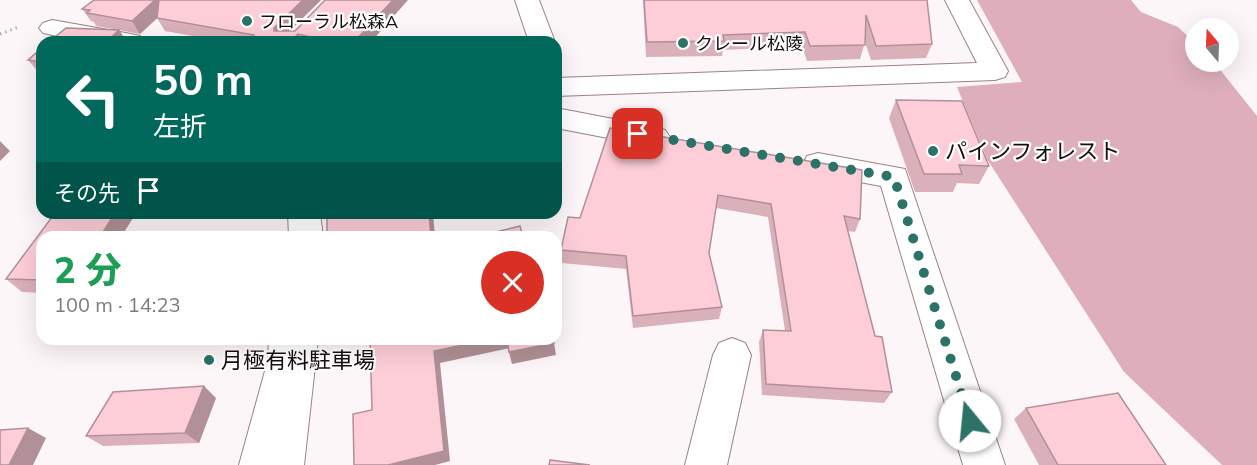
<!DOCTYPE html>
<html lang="ja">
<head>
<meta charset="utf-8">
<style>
	:root { --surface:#fff; --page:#f7f7f7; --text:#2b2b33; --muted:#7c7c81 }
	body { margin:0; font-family:Mulish,"Noto Sans JP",sans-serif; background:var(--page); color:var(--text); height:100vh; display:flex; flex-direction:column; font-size:22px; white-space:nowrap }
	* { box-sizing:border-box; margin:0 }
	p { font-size:20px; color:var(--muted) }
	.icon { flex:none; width:33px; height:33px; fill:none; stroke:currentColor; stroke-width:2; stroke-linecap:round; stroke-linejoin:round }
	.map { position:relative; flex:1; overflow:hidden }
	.sheet { position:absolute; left:36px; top:231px; width:526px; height:114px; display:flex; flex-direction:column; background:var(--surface); border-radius:18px; box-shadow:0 6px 24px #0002 }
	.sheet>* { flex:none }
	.banner { position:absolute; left:36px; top:36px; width:526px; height:183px; border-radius:18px; box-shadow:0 6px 24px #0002; background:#00695c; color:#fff; overflow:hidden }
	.needle { width:39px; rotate:341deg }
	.tools { position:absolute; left:1185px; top:18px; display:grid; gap:12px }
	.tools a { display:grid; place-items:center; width:54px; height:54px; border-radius:50%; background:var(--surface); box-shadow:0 6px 24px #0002; font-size:30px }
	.pin { position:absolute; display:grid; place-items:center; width:51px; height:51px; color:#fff; margin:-26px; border-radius:12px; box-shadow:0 3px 9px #0006 }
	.me { position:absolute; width:66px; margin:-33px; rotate:343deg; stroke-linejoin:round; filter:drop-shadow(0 0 4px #0008) }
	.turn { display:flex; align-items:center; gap:21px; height:126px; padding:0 18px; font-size:27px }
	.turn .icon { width:78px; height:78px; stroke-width:2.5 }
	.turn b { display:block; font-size:42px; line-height:51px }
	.then { display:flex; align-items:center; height:57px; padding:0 18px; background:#0003; gap:12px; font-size:22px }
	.round { display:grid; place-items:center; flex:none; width:63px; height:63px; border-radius:32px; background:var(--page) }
	.overview { display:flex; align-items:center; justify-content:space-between; height:102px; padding:0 18px }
	h1 { font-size:36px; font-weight:800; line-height:45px; color:#1e9e55 }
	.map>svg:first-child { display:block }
</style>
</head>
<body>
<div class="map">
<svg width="1257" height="465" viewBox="0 0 1257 465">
	<rect width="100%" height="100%" fill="#fdf6f8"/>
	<!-- forest -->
	<path fill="#deafba" d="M977 0H1131L1141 12 1178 27 1195 43 1196 62H1214L1257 116V465H1222L1124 372 987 159 957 87 1022 82Z"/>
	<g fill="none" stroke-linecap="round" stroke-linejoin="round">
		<!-- service casing -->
		<g stroke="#9c8187" stroke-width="2">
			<path id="service" d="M269 339H291L290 360 263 465H239L268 360Z"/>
		</g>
		<!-- minor casing -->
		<g stroke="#9c8187" stroke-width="2">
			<path id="minor" d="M515 0H539L555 42H529Z
				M945 0H969L1008 71 1005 77 995 80 556 96V78L977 63Z
				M52 20 131 34 140 36 144 42H87L43 33 39 28 43 23Z
				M556 108 655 127 665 130 670 137 665 144 655 147 556 128Z
				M818 153 905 169 1005 465H963L881 186 807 172 803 164 807 156Z
				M288 213H320L323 237H289Z
				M732 338 745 343 751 355 727 465H685L713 355 719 343Z
				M282 339H318L304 465H262Z"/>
		</g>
		<!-- path -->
		<path stroke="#b5aeb0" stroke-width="3" stroke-dasharray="1.5 4" stroke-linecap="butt" d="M0 34 19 27"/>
		<!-- service -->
		<use href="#service" fill="#fff" fill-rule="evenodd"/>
		<!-- minor -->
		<use href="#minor" fill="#fff" fill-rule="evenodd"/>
	</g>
	<!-- wall -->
	<path fill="#dab0ba" d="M321 0 290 31 371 42H227L165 31 157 18 140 34 119 30 127 42H49L119 30 96 26 94 22 91 21 82 9Z
		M643 0H927L932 44 926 58 871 60 865 42 860 59 807 61 802 46 723 50 722 56 646 57Z
		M42 48V75L40 74 28 60Z
		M896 100 989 166 979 184 957 183 953 192H915L889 118Z
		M610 128 860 219 855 232 848 231 875 336 892 392 884 403 762 395 759 342 763 330 785 331 768 217 716 208 709 253 722 307 719 319 633 328 626 269 562 263 561 250 580 218Z
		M55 213H136L121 237H42V293L22 292 6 279Z
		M216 398 199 443 103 446 86 436Z
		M1026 408 1166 465H1039L1014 419Z"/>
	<!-- shaded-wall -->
	<path fill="#b19097" d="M155 0H162L167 9 140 34 132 21Z
		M303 0H321L280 40 274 31V28Z
		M393 0H408L371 42H354Z
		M119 30 127 42H106Z
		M298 34 302 42H290Z
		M0 141 10 151 0 161Z
		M115 213H136L121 237H100Z
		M429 213H433L435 237H431Z
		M491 339H507L510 348 440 363 450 461 435 465H388L434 351Z
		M554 343 556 355 512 364 509 352Z
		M204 386 216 398 199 443 185 433Z
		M28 428 46 438 33 465H9Z"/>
	<!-- building -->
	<path fill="#fdcdd8" stroke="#b19097" stroke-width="1.5" d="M94 0H155L132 21 87 13 90 10 82 9Z
		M159 0H303L274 28V31H295L325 0H393L354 42H331L298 34 290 42H247L254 35 157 18Z
		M644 0H927L932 44 876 46 866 15 865 45 810 46 805 32 723 35 724 41 647 42Z
		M66 28 119 30 106 42H49Z
		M42 48V62L28 60Z
		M896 100 962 101 989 166 959 165 962 174H924Z
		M610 128 862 170 860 219 844 216 875 336 882 337 892 392 766 384 763 330 791 331 771 204 718 195 709 253 722 307 633 316 626 256 561 250 568 217 580 218Z
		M55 213H115L100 237H42V280L6 279Z
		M349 213H429L431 237H327V218Z
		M520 226 523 237H476Z
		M370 339H491L434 351 444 451 388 465H354L353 414 372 410Z
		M507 339H553L554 343 509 352Z
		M204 386 185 433 86 436 113 392Z
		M1118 393 1166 465H1058L1026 408Z
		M28 428 9 465H0V430Z
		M550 460 590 465H549Z"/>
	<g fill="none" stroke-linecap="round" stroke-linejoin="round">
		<!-- route -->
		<path stroke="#2b7268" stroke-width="10" stroke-dasharray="0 18" d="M638 134 894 177 970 421"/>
	</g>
	<!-- markers -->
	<g fill="#2b7268" stroke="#fff" stroke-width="2">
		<circle cx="247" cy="21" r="6"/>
		<circle cx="683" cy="43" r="6"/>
		<circle cx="933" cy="151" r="6"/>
		<circle cx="209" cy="360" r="6"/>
	</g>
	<g text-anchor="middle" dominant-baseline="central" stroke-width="4.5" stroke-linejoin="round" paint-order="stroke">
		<!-- far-poi labels -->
		<g font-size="18" fill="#170e10" stroke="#fff" text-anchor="start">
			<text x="259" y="21">フローラル松森A</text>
			<text x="695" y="43">クレール松陵</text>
		</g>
		<!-- poi labels -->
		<g font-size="22" fill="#170e10" stroke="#fff" text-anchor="start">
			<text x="945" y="151">パインフォレスト</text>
			<text x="221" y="360">月極有料駐車場</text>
		</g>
	</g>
</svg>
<div class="tools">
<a><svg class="needle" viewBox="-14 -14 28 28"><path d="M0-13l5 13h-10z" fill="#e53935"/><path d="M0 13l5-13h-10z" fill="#7c7c81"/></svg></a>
</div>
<div class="pin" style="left:638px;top:134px;background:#d93025"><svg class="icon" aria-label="arrive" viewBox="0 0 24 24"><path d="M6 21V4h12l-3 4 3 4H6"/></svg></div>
<svg class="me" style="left:970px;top:421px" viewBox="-20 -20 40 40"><circle r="19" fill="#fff"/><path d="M0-13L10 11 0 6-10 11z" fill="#2b7268"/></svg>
<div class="banner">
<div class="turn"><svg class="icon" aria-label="left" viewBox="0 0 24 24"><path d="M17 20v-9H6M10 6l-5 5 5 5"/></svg><div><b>50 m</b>左折</div></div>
<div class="then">その先<svg class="icon" aria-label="arrive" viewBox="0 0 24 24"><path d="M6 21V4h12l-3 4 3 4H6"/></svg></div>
</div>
<section class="sheet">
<div class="overview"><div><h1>2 分</h1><p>100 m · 14:23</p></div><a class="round" style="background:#d93025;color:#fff"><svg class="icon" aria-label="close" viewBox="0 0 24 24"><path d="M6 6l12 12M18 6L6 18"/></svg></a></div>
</section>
</div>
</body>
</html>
